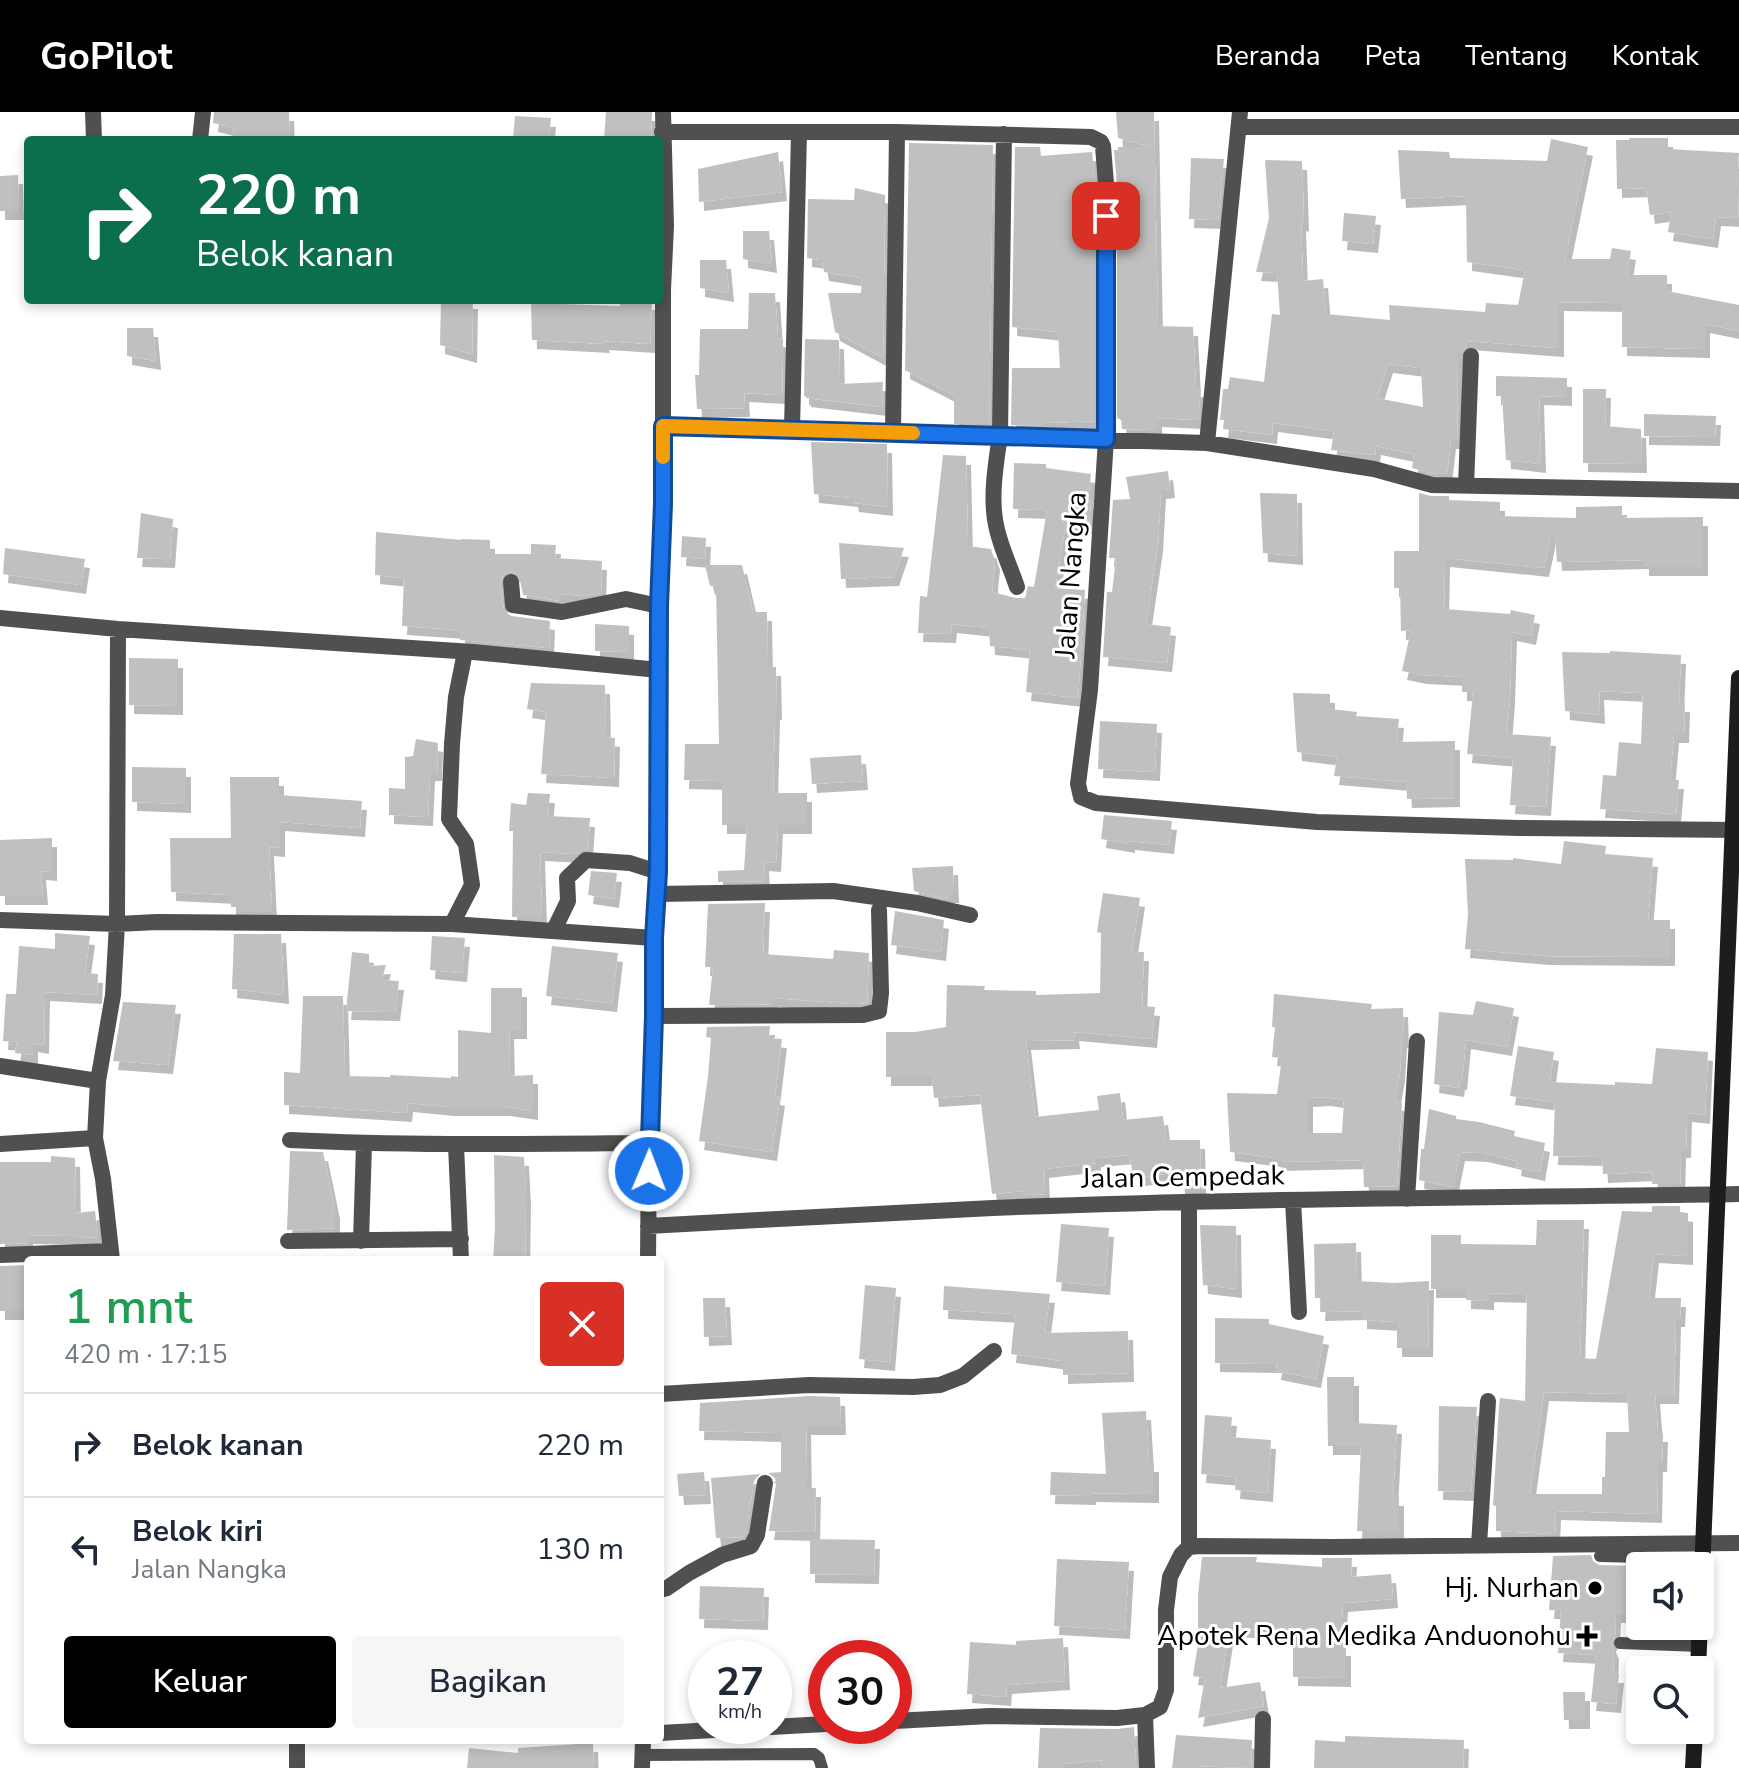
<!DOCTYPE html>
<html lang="id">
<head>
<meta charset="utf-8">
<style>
	:root { --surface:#fff; --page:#f6f6f7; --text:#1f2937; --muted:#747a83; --line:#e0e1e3; --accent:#000 }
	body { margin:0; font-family:"Nunito Sans",sans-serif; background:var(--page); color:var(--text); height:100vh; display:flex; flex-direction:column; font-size:30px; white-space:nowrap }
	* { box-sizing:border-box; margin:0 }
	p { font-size:26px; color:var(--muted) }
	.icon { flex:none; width:44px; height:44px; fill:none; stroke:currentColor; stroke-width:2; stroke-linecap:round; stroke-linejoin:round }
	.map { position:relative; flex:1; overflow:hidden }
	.side { position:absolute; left:24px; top:1144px; width:640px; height:488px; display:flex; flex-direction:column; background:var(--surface); border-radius:8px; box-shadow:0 4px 12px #0003 }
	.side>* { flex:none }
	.top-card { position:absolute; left:24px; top:24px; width:640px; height:168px; border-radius:8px; box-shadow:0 4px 12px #0003; background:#0b6e4f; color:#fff; overflow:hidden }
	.fabs { position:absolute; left:1626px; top:1440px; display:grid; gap:16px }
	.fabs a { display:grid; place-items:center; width:88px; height:88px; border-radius:8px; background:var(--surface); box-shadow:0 4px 12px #0003; font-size:40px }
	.speed { position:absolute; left:688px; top:1528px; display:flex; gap:16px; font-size:40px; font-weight:700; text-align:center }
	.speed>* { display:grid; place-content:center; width:104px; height:104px; border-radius:50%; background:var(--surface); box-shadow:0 4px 12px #0003; line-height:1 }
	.speed small { font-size:20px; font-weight:400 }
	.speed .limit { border:12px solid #d22; background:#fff; color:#111 }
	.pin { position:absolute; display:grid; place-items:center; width:68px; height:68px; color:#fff; margin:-34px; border-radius:16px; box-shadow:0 4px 12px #0006 }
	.me { position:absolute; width:88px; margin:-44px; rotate:1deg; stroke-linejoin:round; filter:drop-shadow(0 0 6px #0008) }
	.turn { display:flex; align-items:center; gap:28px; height:168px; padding:0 40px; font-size:36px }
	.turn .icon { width:104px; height:104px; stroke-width:2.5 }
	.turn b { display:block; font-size:56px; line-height:68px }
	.round { display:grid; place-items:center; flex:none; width:84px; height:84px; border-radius:8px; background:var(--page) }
	.summary { display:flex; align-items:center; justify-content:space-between; height:136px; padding:0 40px }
	h1 { font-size:48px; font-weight:600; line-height:60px; color:#1e9e55 }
	.cta { display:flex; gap:16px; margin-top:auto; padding:16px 40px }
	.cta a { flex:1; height:92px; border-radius:8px; background:var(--accent); color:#fff; font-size:32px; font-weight:600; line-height:92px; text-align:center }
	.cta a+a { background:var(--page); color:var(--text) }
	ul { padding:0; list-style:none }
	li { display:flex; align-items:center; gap:24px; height:104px; padding:0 40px; border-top:2px solid var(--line) }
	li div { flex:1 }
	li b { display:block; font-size:30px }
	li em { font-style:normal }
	header { display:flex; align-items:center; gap:48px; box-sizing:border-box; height:112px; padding:0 40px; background:var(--accent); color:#fff }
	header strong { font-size:38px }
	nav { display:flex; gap:44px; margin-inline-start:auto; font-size:28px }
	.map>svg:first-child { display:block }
</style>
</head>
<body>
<header>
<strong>GoPilot</strong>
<nav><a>Beranda</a><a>Peta</a><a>Tentang</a><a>Kontak</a></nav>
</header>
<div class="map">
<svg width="1739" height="1656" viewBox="0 0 1739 1656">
	<defs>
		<filter id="shadow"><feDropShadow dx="5" dy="9" stdDeviation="0" flood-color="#0004"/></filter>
	</defs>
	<rect width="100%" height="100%" fill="#fff"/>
	<!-- building -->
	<path fill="#c0c0c0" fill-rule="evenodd" filter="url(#shadow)" d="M214 0H289L290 28H230L234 16 213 11Z
		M606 0H652L651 21 653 28H604Z
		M1116 0H1154L1158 214 1193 215 1196 276H1201L1198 308 1157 306V318L1122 317 1121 308 1117 306V72L1114 38H1118V35H1151L1118 26Z
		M515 4 551 6 549 28H513Z
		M1629 26H1668V37L1739 41 1737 74H1739L1738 106 1716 105 1713 127 1668 120 1671 100 1650 103 1646 76 1617 77 1616 28H1629Z
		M1551 27 1588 35 1565 147H1610L1612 136 1631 139 1627 163H1667V179L1739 193V219L1705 212V237L1622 235V191L1559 190V236L1467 229V234L1461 240H1458L1457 328H1451L1447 362H1434L1412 356 1414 342 1376 334 1375 343 1331 338 1334 319 1273 311 1272 323 1223 317 1224 308H1220L1223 277H1228L1230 265 1264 270 1272 202 1280 203 1277 161 1256 160 1269 106 1265 48 1302 49 1304 111 1301 110 1303 169 1323 167 1326 202 1390 208 1389 193 1485 200 1486 191 1518 193 1525 158 1467 150 1466 84 1401 87 1398 38 1449 40 1450 46 1547 49ZM1388 252 1421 256 1423 295 1377 286Z
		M909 31 993 33 989 312H954V283L905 258Z
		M1015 35H1040L1041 44 1092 40 1095 72V309L1044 311V314L1011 313 1012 256H1060L1058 220 1012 215Z
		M778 40 782 80 699 90 698 57Z
		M1191 46 1224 47 1218 108 1189 107Z
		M18 63 19 99H0V64Z
		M855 76 885 83 883 246 835 220 828 181H861L862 166 824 160 822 148 807 146 808 87 854 88Z
		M1344 101 1376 104 1373 132 1342 129Z
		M743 119H769L772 152 743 147Z
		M700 148H726L729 181 700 176Z
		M749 181H775L778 226 783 227 782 283 744 281 745 296 697 297 695 263H699L700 217H748Z
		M441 188H473L472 242 440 233Z
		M620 188 652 189 650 232 604 229 605 232 532 228 531 191 620 194Z
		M127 216H153L156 249 127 244Z
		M805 227 839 228 840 272 883 270 882 295 806 286V284H804Z
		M1496 264 1567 266V285L1539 284 1541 352 1506 348 1502 284H1496Z
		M1583 277H1606L1605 314 1641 317 1642 352 1583 351Z
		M1644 302 1716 304 1715 325 1644 324Z
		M811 330 887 332 888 395 854 391 853 386 814 382Z
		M943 343 966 344 968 434 991 437 995 449 992 480 1016 486H1025L1028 474 1034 475 1047 398 1013 397 1014 351 1046 352V356L1091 362 1088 388H1091L1089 413 1066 410 1055 476 1085 478 1078 586 1026 580 1030 538 990 534 989 516 952 512 951 522 918 521 920 484 927 485Z
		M1168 359 1170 377 1161 378 1158 431 1146 512 1171 515 1167 551 1103 545 1107 480H1112L1116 446H1109L1113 388 1130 387 1126 365Z
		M1260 381 1297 382 1298 444 1263 441Z
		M1419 381 1431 384H1449V388L1500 390V404L1576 406V395L1622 394V406L1703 405V455H1644V448L1557 450 1555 424 1551 423 1544 456 1445 446 1444 497 1510 502 1511 498 1535 503 1531 524 1512 520 1510 583 1507 622 1551 625 1546 695 1510 693 1513 646 1467 642 1473 580H1462V565L1422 563 1402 559 1411 518 1401 519 1400 476H1394V439H1419Z
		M141 401 173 407 170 447 137 446Z
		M376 420 461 428V427L490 428V442H531V432L556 433 555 446 602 449 601 481 585 484 560 482V489L523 483 519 463 511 459 504 462 500 471 504 499 511 504 550 509 549 536 460 528V518L402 514 404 466 375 463Z
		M682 424 706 426 705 447 681 445Z
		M839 431 904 436 894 465 841 467Z
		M5 436 85 447 81 473 3 462Z
		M705 453H742L753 500H767L768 555H776L777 599H775L773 681H807V713H778L776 751 764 750 765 769 718 770V759L744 758 747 713H722V669L684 668 685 632H719L716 474H710Z
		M595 512 629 514V540L595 539Z
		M1610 539 1681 543 1679 591H1685L1684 622H1674L1670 668H1679L1676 702 1600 697 1603 663 1616 664 1619 630 1641 632 1643 581 1599 579 1600 603 1565 599 1562 540 1610 541Z
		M129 546 178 547V594L129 593Z
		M531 571 605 573 606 625 615 626 614 666 541 662 546 600 527 597Z
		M1293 581 1330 582V597L1357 600 1356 604 1399 607 1397 630 1455 629V686L1407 687 1406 670 1334 664 1337 645 1297 640Z
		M1100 609 1157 612 1155 660 1098 657Z
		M416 627 438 631 437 660H430L428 705 389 703V676L405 677V645L413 644Z
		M861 643 863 669 812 672 810 646Z
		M132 655 186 656V692L132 690Z
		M230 665H279V683L362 689 360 716 280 710V736L269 735 272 800H236V795H231V783L171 780 170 726H231Z
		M528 681 550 682 548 704 590 706 588 737 582 738 576 742 540 740 542 805H512L513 719H509L511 691 526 693Z
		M1104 703 1172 709 1169 733 1130 729V732L1101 727Z
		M52 726V760L41 759 43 784H0V728Z
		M1564 729 1606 734 1605 742 1653 746 1648 808H1670V845L1544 844 1465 837 1468 802 1465 747 1513 748V746L1561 752Z
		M953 754 954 782H948L947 787 914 779 912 756Z
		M591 759 617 761 614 787 588 783Z
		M1103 781 1140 786 1132 840H1144L1142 894 1155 895 1152 927 1074 920 1075 928 1026 929 1035 1005 1099 998 1097 984 1120 981 1123 1008 1163 1004 1166 1028H1200L1201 1074H1180L1179 1060 1133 1066 1130 1043 1096 1046V1051L1044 1057 1045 1082 1022 1083V1079L992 1082 980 983 934 986 932 965H886V920H915L946 915 947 873 985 874 984 878 1036 879V883L1100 881 1101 821 1097 820Z
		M765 791 763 842 833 847 834 838 869 841 867 891 854 892 773 886V892L709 893 713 855H705L708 792Z
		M895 799 944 808 941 840 891 833Z
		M55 821 90 824 85 861 98 862 97 883 45 880 44 933 33 931V943L15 941 17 930 3 929 6 882H16L19 834 55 837Z
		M234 822H281L284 883 232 877Z
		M432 824 465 826 462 861 430 858Z
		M552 834 618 841 612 891 546 884Z
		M352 840 369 842V854L386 853 382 868 399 869 395 900 346 899Z
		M491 876H522V918H509L510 964 533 963V999L505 995H449L408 991 407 1001 284 993V960L300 961 303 884H343L345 964 390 965V963L451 966V964L458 965V918L491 921Z
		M1274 882 1372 892 1371 897 1403 896 1404 927H1402L1400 960 1395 989 1402 991 1397 1074 1364 1075 1363 1048 1276 1050V1046L1230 1040 1227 981 1277 982 1282 946 1272 945 1275 915H1272ZM1326 985 1344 988 1342 1021H1308V986Z
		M1476 889 1514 896 1507 935 1466 928 1462 969H1460L1459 976 1434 972 1439 900 1473 903Z
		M123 890 176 893 168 953 113 949Z
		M770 914 769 926 782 927 775 984 780 985 772 1040 699 1029 708 964 711 926 706 925 707 915Z
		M1518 934 1554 940 1550 970 1615 973V970L1652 972 1656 936 1708 940 1705 1003 1687 1001 1686 1037H1681L1680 1072H1652L1653 1060 1603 1062 1602 1045 1553 1044 1555 990 1510 984Z
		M1429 997 1456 1004V1007L1479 1010 1515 1019 1514 1024 1545 1031 1540 1060 1516 1055 1517 1049 1483 1041 1460 1040 1453 1075 1419 1068 1421 1037H1424Z
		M290 1039 323 1040 335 1098V1116L287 1118Z
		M494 1043 524 1045 526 1084 525 1148H493L495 1115Z
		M51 1044 75 1046 76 1101 95 1099 98 1125 74 1126V1124L28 1123V1131L0 1132V1050H51Z
		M1652 1094H1680V1100L1688 1101V1144L1654 1142 1649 1186H1681L1680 1206H1676L1674 1283H1655L1658 1321H1663L1662 1351H1658L1657 1402 1556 1399 1555 1422 1496 1419V1394L1493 1393 1499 1295 1500 1286 1525 1289 1527 1182 1489 1181V1189L1466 1188V1177H1431V1123H1461V1132L1536 1133 1537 1108H1584L1580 1246 1596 1247 1622 1099 1652 1100ZM1544 1280 1627 1282 1629 1320H1606L1605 1365H1602V1382H1530Z
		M1061 1112 1109 1116 1105 1174 1056 1170Z
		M1200 1113 1236 1114 1237 1177 1203 1173Z
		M1356 1131 1357 1169 1394 1171 1429 1169 1428 1236H1397V1210L1362 1208V1199L1320 1200 1321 1186H1315L1314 1132Z
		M28 1153V1199H0V1154Z
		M865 1173 896 1176 890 1250 859 1247Z
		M944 1174 1050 1182 1045 1221 1128 1219 1129 1261 1063 1263V1249L1011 1242 1015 1202 943 1198Z
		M703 1186H725L727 1224 704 1225Z
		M1215 1206 1269 1207V1212L1324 1224 1316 1267 1276 1259 1277 1252 1215 1251Z
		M1327 1265H1354V1311L1397 1313 1393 1385H1399V1419H1357L1361 1334H1328Z
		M809 1284 840 1285 841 1314H806L807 1376H816L815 1420 769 1419 776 1372 775 1366 768 1361 781 1360V1321L699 1319 700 1291Z
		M1439 1294 1477 1295 1471 1380 1438 1379Z
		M1146 1299 1149 1351H1154V1382L1091 1381V1384L1050 1383 1051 1360 1106 1362 1102 1301Z
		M1205 1303 1232 1305 1230 1325 1271 1328 1268 1381 1235 1378 1236 1365 1201 1362Z
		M704 1360 706 1383 679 1384 677 1362Z
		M760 1362 754 1369 746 1419 743 1425 716 1426 711 1366Z
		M810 1427 875 1428 874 1463 810 1462Z
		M1591 1443 1593 1449 1599 1453 1638 1454 1640 1457V1502H1616L1615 1524 1611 1531 1614 1538 1613 1562H1619L1616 1592 1591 1590 1596 1543 1558 1541 1561 1498H1549L1553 1444Z
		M1652 1443H1687V1454H1658Z
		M1202 1445H1257L1256 1450 1322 1455V1446H1352L1351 1465 1391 1462 1393 1487 1343 1491 1340 1535H1346V1566L1293 1565V1520L1234 1516V1525H1228L1220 1576 1260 1570 1264 1594 1198 1606 1205 1566 1193 1564 1198 1532V1483Z
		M1057 1447 1129 1450 1125 1518 1054 1514Z
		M700 1474 764 1476 763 1509 699 1507Z
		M1063 1526 1065 1569 1007 1573 1006 1585 967 1582 970 1530 1016 1533V1529Z
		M1563 1580H1585V1608H1564Z
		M1134 1615 1136 1656H1101L1102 1648 1064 1652V1656H1038L1040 1616 1117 1617Z
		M1176 1623 1252 1628 1251 1656 1196 1654V1656H1172Z
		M1345 1624 1464 1628 1463 1656H1314L1315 1628 1345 1630Z
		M593 1631 594 1656H467L469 1636 518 1641V1636Z"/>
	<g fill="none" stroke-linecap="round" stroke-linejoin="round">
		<!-- lane -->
		<path stroke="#505050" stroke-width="12" d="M1600 1444 1643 1445 1649 1454
			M1620 1531 1700 1534
			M642 1643 814 1642 819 1646 822 1656"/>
		<!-- street -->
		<path stroke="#505050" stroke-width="16" d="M93 0 94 28
			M1239 15H1739
			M662 20H897L1091 25 1101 30 1103 34 1106 72V327L1090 578 1078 672 1081 685 1096 691 1317 710 1518 716 1739 718
			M1004 22 1000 323C996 351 990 385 996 413 1000 434 1010 454 1017 475
			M200 28 203 0
			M663 314 1207 331 1374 357 1432 373 1739 379
			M792 317 799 20
			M893 320 897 20
			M1207 331 1240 0
			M1466 374 1471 244
			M511 470 513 493 562 500 626 487 659 494
			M0 506 118 517 473 540 659 558
			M657 782 833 779 917 791 970 803
			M0 808 117 812 157 810 452 812 654 826
			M452 812 472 773 466 732 449 707 452 632 456 585 465 540
			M554 818 568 789 567 766 586 748 630 751 658 760
			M654 904 863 903 879 899 881 881 879 798
			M0 954 98 969
			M290 1028C410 1034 529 1032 649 1031
			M0 1032 95 1026
			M456 1033 461 1148
			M1407 1087 1417 929
			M1293 1088 1299 1200
			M648 1114C763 1108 878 1101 993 1096 1242 1086 1490 1086 1739 1082
			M288 1129 461 1127
			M361 1129 364 1032
			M0 1143 111 1139
			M112 1148 103 1067 95 1026 98 969 113 883 117 812 118 517
			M648 1148 649 1031 654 904V826L658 760 659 494 663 391V178L666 114 663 0
			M660 1282 809 1273 913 1275 940 1273 963 1264 994 1239
			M1479 1433 1488 1289
			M1189 1435V1091
			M660 1478 667 1476 689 1461 722 1443 751 1434 757 1423 765 1371
			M1145 1603 1147 1656
			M894 1609 990 1604 1117 1606 1145 1603 1160 1595 1166 1578V1498L1170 1465 1181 1443 1189 1435 1200 1434 1333 1435 1739 1431
			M660 1621 826 1612
			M297 1628V1656
			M642 1656 643 1628
			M1262 1656 1263 1607"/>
		<!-- secondary -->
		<path stroke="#1d1d1d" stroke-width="16" d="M1698 1558 1739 566
			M1693 1656 1695 1618"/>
	</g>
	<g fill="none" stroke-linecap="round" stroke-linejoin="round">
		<!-- route casing -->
		<g stroke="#114b97" stroke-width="20">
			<path id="route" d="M649 1059 654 904V826L658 760 659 494 663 391V314L1106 327V104"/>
		</g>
		<!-- route -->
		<use href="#route" stroke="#1a73e8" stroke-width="14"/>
		<!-- slow -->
		<path stroke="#f59e0b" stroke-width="14" d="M663 345V314L913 321"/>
	</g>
	<!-- markers -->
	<g fill="#000" stroke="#fff" stroke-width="3">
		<circle cx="1595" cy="1476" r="8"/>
		<path d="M1583 1512h8v8h8v8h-8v8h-8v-8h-8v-8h8z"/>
	</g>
	<g text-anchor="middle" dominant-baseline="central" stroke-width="6" stroke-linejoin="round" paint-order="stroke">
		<!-- street labels -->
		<g font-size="28" fill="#000" stroke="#fff">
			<text transform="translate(1071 463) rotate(-86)">Jalan Nangka</text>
			<text transform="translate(1183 1065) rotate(-1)">Jalan Cempedak</text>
		</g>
		<!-- poi labels -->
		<g font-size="28" fill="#000" stroke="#fff" text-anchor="end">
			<text x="1579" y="1476">Hj. Nurhan</text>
			<text x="1571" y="1524">Apotek Rena Medika Anduonohu</text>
		</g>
	</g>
</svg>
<div class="fabs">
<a><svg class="icon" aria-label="sound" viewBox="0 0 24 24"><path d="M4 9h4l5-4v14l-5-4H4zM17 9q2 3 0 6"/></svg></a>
<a><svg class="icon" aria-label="search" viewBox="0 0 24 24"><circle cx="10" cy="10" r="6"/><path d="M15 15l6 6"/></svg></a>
</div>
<div class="speed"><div>27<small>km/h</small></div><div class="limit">30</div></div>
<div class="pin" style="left:1106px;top:104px;background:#d93025"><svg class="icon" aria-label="arrive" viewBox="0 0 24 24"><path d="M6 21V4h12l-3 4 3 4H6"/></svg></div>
<svg class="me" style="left:649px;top:1059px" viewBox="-20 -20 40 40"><circle r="17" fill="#1a73e8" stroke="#fff" stroke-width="3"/><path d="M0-11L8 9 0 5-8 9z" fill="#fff"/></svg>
<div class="top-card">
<div class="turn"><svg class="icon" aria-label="right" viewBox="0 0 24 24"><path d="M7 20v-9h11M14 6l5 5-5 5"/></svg><div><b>220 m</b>Belok kanan</div></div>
</div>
<section class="side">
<div class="summary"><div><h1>1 mnt</h1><p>420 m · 17:15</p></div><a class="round" style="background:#d93025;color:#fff"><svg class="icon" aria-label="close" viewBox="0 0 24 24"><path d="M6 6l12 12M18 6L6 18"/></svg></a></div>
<ul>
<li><svg class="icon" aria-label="right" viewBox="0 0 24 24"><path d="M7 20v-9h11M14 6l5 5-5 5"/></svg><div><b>Belok kanan</b></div><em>220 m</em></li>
<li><svg class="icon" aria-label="left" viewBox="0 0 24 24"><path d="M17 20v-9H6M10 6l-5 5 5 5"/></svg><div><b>Belok kiri</b><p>Jalan Nangka</p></div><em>130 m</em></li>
</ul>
<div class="cta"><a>Keluar</a><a>Bagikan</a></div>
</section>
</div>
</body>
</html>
